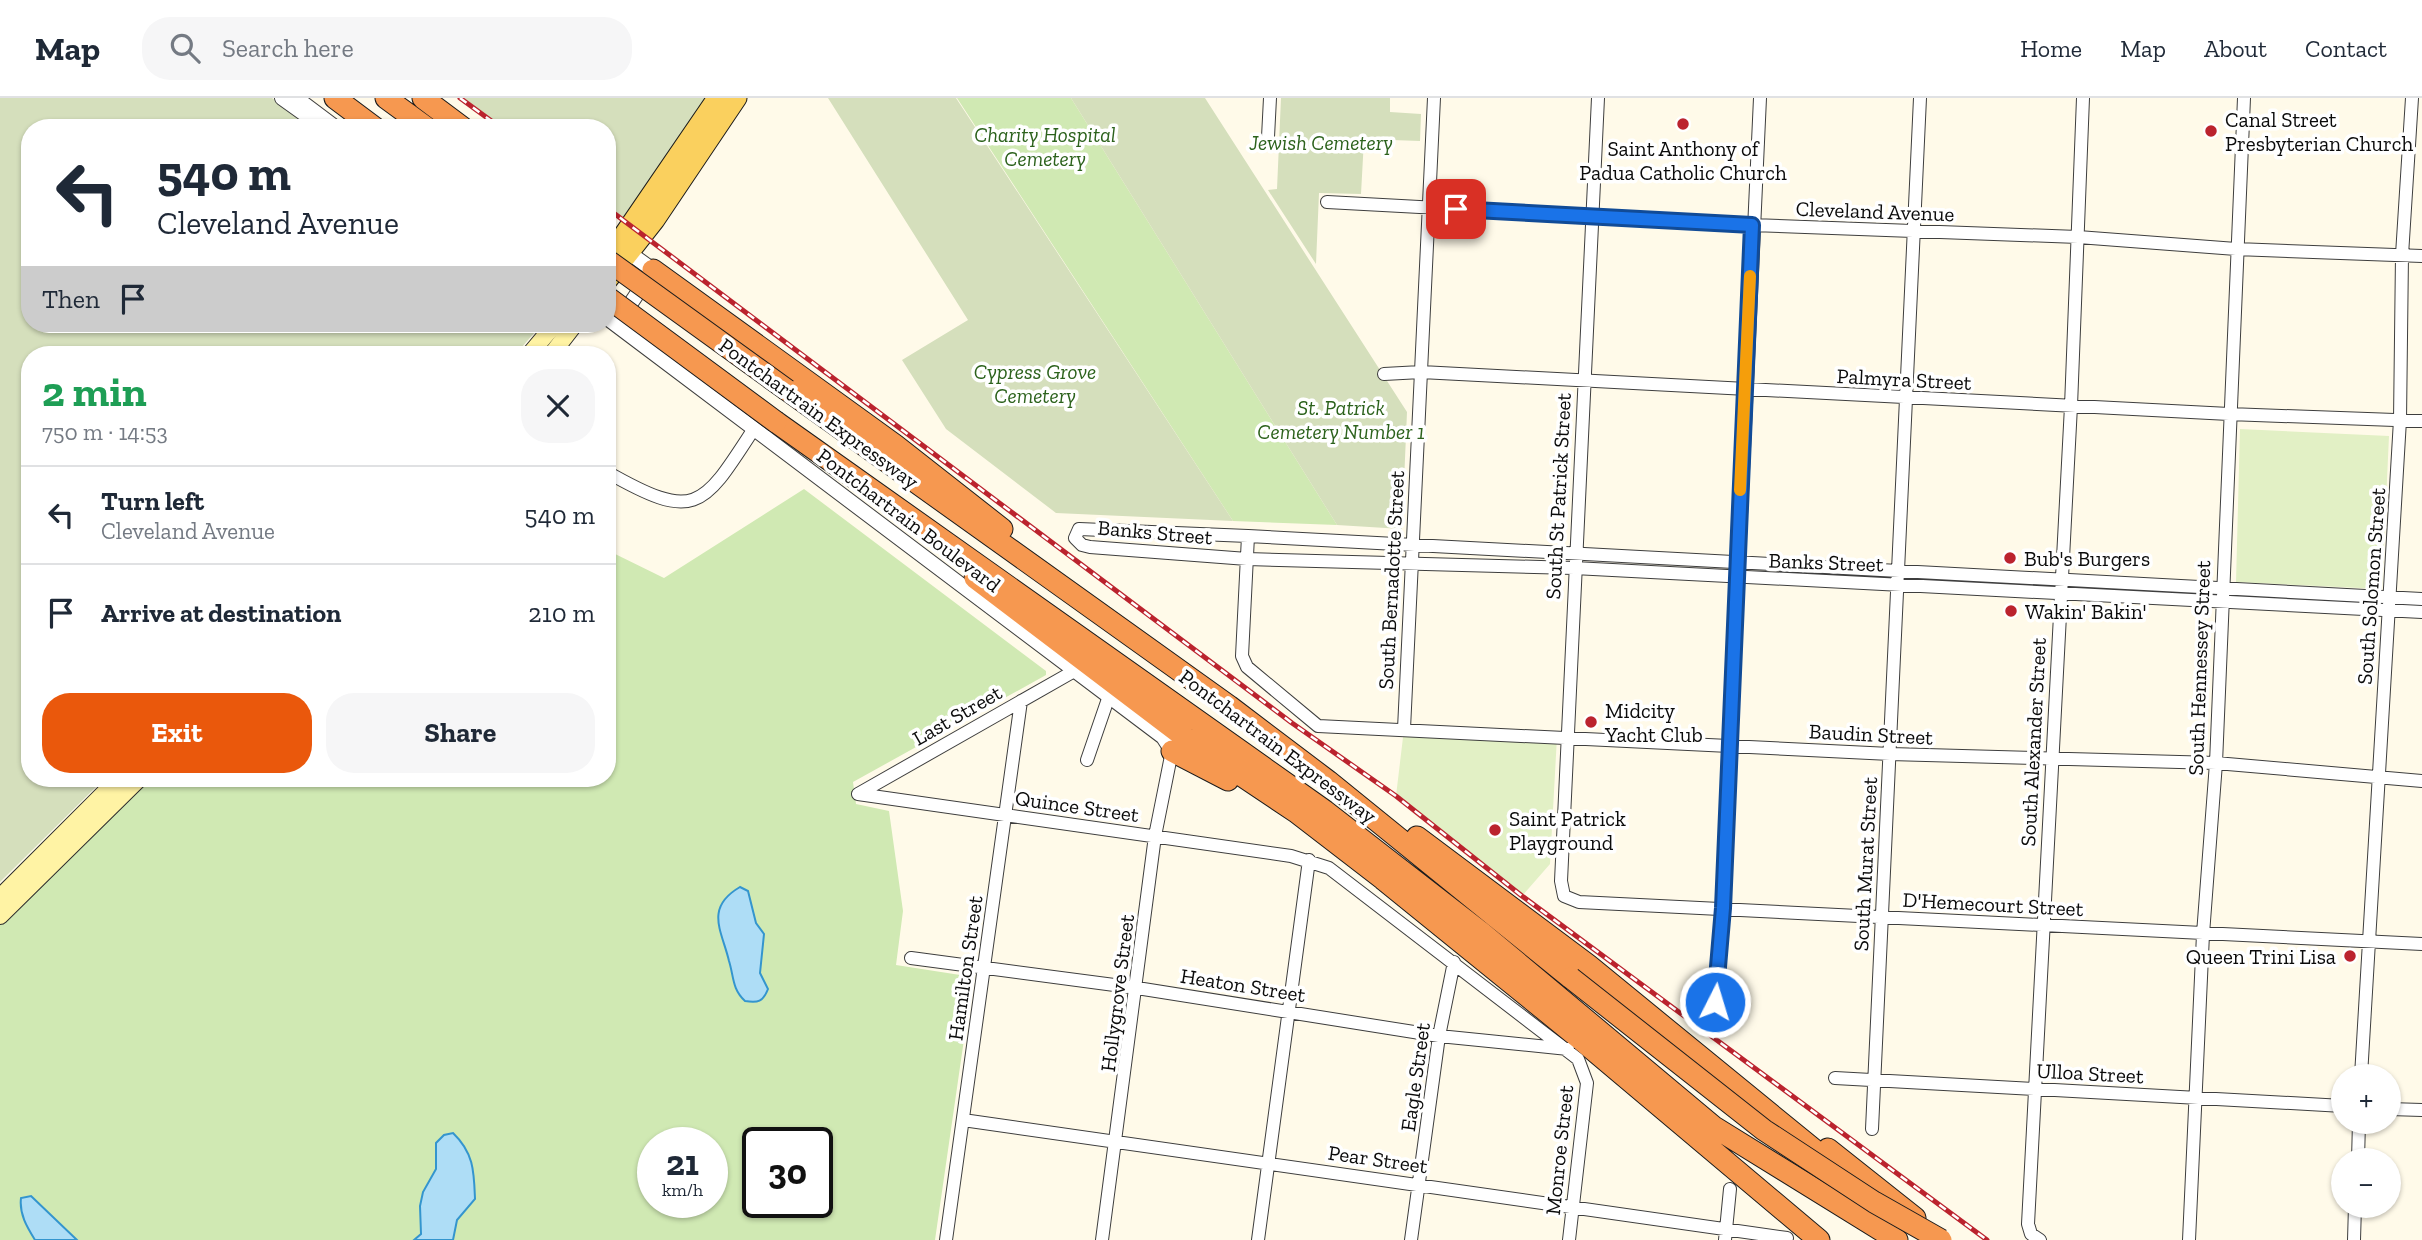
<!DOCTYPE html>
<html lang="en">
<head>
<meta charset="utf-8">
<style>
	:root { --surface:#fff; --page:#f6f6f7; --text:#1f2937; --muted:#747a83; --line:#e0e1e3; --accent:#ea580c }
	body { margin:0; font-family:"Zilla Slab",serif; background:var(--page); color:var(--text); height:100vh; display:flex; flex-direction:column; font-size:26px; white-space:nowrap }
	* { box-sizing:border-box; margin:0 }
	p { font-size:23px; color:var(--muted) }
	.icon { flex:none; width:38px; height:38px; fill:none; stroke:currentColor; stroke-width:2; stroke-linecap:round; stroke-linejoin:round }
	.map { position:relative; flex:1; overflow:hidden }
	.panel { position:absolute; left:21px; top:248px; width:595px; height:441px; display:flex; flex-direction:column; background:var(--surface); border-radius:28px; box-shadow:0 2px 5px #0004 }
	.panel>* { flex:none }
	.guide { position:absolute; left:21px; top:21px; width:595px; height:214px; border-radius:28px; box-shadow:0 2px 5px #0004; background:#fff; color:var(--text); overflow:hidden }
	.buttons { position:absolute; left:2331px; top:966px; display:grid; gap:14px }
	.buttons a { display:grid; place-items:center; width:70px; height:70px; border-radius:50%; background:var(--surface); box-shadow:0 2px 5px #0004; font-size:35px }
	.speed { position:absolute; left:637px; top:1029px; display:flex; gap:14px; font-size:35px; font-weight:700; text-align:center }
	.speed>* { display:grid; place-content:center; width:91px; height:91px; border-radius:50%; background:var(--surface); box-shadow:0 2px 5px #0004; line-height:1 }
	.speed small { font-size:18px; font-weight:400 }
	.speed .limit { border:4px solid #111; border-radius:10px; background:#fff; color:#111 }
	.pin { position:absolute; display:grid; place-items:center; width:60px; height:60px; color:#fff; margin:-30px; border-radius:14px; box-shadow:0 4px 10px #0006 }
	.me { position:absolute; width:77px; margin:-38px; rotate:5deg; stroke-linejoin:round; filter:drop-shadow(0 0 5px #0008) }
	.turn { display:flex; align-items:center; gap:24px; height:147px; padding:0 21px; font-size:32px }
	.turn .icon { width:91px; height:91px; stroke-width:2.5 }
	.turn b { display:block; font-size:49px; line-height:60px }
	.then { display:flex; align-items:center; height:66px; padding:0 21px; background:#0003; gap:14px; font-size:26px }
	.round { display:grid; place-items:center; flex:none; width:74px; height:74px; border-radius:28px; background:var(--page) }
	.overview { display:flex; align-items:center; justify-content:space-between; height:119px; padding:0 21px }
	h1 { font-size:42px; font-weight:700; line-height:52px; color:#1e9e55 }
	.primary-button { display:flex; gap:14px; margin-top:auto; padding:14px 21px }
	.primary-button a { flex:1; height:80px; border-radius:28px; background:var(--accent); color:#fff; font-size:28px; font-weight:700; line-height:80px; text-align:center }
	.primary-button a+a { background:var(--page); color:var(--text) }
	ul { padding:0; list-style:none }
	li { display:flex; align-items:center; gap:21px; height:98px; padding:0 21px; border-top:2px solid var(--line) }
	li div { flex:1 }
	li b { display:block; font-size:26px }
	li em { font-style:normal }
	header { display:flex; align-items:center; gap:42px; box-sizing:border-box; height:98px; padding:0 35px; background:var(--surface); border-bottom:2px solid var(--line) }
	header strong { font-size:33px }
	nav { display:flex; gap:38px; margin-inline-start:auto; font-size:24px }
	.search { width:490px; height:63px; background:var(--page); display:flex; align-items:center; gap:18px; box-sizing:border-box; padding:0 24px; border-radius:28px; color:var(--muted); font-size:26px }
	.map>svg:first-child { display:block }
</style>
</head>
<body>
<header>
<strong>Map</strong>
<div class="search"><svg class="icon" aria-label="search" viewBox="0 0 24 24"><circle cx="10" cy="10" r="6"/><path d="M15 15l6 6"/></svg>Search here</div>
<nav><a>Home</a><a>Map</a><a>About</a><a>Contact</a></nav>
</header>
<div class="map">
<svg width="2422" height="1142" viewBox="0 0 2422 1142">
	<rect width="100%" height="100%" fill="#fffae9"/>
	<!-- green -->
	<path fill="#d0e9b3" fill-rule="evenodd" d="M957 0H1071L1337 427 1233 423Z
		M804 391 1046 573V577L853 684 856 706 889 713 903 813 896 867 973 879 935 1142H0V827L149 681H607V452L664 480ZM653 1045H712V1104H653ZM758 1045H817V1104H758Z"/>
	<!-- cemetery -->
	<path fill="#d5dfbc" d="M0 0H272L314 30H30V226H542L515 257H30V681H104L0 784Z
		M460 0H717L629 127 607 110V30H501Z
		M828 0H956L1233 423 1056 415 946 331 902 262 968 222Z
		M1071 0H1205L1407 314 1402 431 1337 427Z
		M1281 0H1390V14L1421 16 1420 43 1364 41 1361 96 1319 95 1316 166 1268 92 1277 91Z"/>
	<!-- pitch -->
	<path fill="#e2f0c5" d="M2240 331 2389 338 2382 491 2236 484Z
		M1404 631 1557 639 1550 766 1522 798 1396 698Z"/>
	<!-- water -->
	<path fill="#aeddf6" stroke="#3495ce" stroke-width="2" d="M740 789 748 793 756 825 764 836 760 875 768 891C763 904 758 905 745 903 732 891 734 879 729 863 722 833 704 810 740 789Z
		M453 1035C474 1055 474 1074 475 1101L457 1122 453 1142H414L421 1136 420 1108 423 1094 436 1071V1045L444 1037Z
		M31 1098 77 1142H35C27 1129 19 1116 21 1100Z"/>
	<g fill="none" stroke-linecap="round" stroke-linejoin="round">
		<!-- minor casing -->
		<g stroke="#3e3e3e" stroke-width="14">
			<path id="minor" d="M298 0 338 30
				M1598 0 1561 783 1564 798 1579 804 2422 846
				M1268 39 1270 0
				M1327 104 1752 127 2078 139 2236 151 2422 158
				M1384 276 1421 274 2229 316 2422 323
				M607 374C695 424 702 411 753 332
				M1248 438 1242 558 1247 569 1318 628 1890 656 2216 665 2422 683
				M2422 501 1248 438 1079 431 1075 440 1082 447 1090 449 1247 461 1574 470 2422 514
				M1404 631 1434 0
				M1087 662 1109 598
				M858 696 1291 758 1329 770 1578 961 1587 985 1569 1142
				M858 696 1076 572
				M911 860 1137 890 1439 938 1568 951
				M1714 912 1723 810 1760 0
				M2361 978 2400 322 2402 157 2412 0
				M1835 980 2343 1008
				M2389 1011 2422 1012
				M963 1022 1787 1140
				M1872 1031 1920 0
				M2358 1062 2359 1024
				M946 1142 1021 603
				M1102 1142 1155 738 1172 653
				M1258 1142 1309 762
				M1411 1142 1439 938 1454 864
				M1725 1142 1730 1091
				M2040 1142 2031 1136 2028 1126 2071 308 2083 0
				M2189 1142 2203 836 2216 665 2244 0
				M2354 1142 2355 1108"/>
		</g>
		<!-- tertiary casing -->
		<g stroke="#3e3e3e" stroke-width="16">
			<path id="tertiary" d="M282 0 324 30
				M607 139 653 172 621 220
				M607 220 1163 639 1172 653"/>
		</g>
		<!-- secondary casing -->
		<g stroke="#2d2d2d" stroke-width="18">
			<path id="secondary" d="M529 257 555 226
				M551 257 575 226
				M0 799 118 681
				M0 818 139 681"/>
		</g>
		<!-- primary casing -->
		<g stroke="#1c1c1c" stroke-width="21">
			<path id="primary" d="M609 158 717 0
				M607 183 655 122 737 0"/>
		</g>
		<!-- motorway casing -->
		<g stroke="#1c1c1c" stroke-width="23">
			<path id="motorway" d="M335 0 375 30
				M386 0 427 30
				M423 0 463 30
				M653 172 895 347 1002 431
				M787 292 1229 608 1328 683 1571 880
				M776 324 1325 713 1482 835 1714 1029 1897 1142
				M975 480 1187 641 1296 714 1383 781 1579 940 1819 1142
				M1172 653 1228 682
				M1417 739 1588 867 1834 1068
				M1828 1051 1915 1120"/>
		</g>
		<!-- minor -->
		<use href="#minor" stroke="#fff" stroke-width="12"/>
		<!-- tertiary -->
		<use href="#tertiary" stroke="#fff" stroke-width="14"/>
		<!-- secondary -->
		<use href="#secondary" stroke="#fff3a4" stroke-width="16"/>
		<!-- primary -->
		<use href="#primary" stroke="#fad05e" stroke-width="19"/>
		<!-- motorway -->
		<use href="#motorway" stroke="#f69850" stroke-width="21"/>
		<!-- rail casing -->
		<g stroke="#bb232e" stroke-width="5">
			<path id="rail" d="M460 0 501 30
				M607 110 1292 625 1396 698 1522 798 1987 1142"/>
		</g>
		<!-- rail -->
		<use href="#rail" stroke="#fff" stroke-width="2.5" stroke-dasharray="8" stroke-linecap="butt"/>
		<!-- motorway-bridge casing -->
		<g stroke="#1c1c1c" stroke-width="23" stroke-linecap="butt">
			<path id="motorway-bridge" d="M607 162 787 292
				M607 199 776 324
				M1571 880 1764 1032 1874 1104 1941 1142"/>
		</g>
		<!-- motorway-bridge -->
		<use href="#motorway-bridge" stroke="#f69850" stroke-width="21"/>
	</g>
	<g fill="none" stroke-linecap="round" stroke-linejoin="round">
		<!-- route casing -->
		<g stroke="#114b97" stroke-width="18">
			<path id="route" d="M1456 111 1752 127 1723 810 1715 904"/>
		</g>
		<!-- route -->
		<use href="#route" stroke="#1a73e8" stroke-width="12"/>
		<!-- slow -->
		<path stroke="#f59e0b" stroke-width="12" d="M1740 392 1750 178"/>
	</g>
	<!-- markers -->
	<g fill="#bb232e" stroke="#fff" stroke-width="2.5">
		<circle cx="1683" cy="26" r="7"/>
		<circle cx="2211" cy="33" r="7"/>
		<circle cx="2010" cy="460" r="7"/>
		<circle cx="2011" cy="513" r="7"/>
		<circle cx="1591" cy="624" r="7"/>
		<circle cx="1495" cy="732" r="7"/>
		<circle cx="2350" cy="858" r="7"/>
	</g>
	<g text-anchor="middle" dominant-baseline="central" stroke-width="7" stroke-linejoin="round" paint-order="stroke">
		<!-- poi labels -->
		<g font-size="21" fill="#0b0b0b" stroke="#fff" text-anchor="start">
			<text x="2225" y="21">Canal Street<tspan x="2225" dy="24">Presbyterian Church</tspan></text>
			<text x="1683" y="50" text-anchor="middle">Saint Anthony of<tspan x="1683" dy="24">Padua Catholic Church</tspan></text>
			<text x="2024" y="460">Bub's Burgers</text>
			<text x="2025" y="513">Wakin' Bakin'</text>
			<text x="1605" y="612">Midcity<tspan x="1605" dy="24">Yacht Club</tspan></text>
			<text x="1509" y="720">Saint Patrick<tspan x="1509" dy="24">Playground</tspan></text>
			<text x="2336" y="858" text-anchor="end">Queen Trini Lisa</text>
		</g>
		<!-- park labels -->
		<g font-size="21" font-style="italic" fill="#2c621c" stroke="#fff">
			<text x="1045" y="36">Charity Hospital<tspan x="1045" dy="24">Cemetery</tspan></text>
			<text x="1321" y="44">Jewish Cemetery</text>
			<text x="1035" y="273">Cypress Grove<tspan x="1035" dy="24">Cemetery</tspan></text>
			<text x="1341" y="309">St. Patrick<tspan x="1341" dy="24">Cemetery Number 1</tspan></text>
		</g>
		<!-- street labels -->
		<g font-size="21" fill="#0b0b0b" stroke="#fff">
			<text transform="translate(1875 113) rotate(2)">Cleveland Avenue</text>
			<text transform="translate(1904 281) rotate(3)">Palmyra Street</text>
			<text transform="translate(819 315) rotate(36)">Pontchartrain Expressway</text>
			<text transform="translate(1558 398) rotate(-87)">South St Patrick Street</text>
			<text transform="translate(909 422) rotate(37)">Pontchartrain Boulevard</text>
			<text transform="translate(1155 434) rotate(5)">Banks Street</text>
			<text transform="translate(1826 464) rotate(2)">Banks Street</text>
			<text transform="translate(1391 482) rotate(-87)">South Bernadotte Street</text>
			<text transform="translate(2371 488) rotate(-86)">South Solomon Street</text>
			<text transform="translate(2199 570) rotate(-88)">South Hennessey Street</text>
			<text transform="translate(957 617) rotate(-30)">Last Street</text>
			<text transform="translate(1871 636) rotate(3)">Baudin Street</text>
			<text transform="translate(2033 644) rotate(-87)">South Alexander Street</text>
			<text transform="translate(1278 648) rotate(37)">Pontchartrain Expressway</text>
			<text transform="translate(1077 708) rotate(8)">Quince Street</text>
			<text transform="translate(1865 766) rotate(-87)">South Murat Street</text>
			<text transform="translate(1993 806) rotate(3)">D'Hemecourt Street</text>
			<text transform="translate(965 870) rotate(-82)">Hamilton Street</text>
			<text transform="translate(1243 887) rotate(9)">Heaton Street</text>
			<text transform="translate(1117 895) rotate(-83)">Hollygrove Street</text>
			<text transform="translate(2090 975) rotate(3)">Ulloa Street</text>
			<text transform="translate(1415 979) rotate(-82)">Eagle Street</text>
			<text transform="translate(1559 1052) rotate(-84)">Monroe Street</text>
			<text transform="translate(1378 1061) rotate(8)">Pear Street</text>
		</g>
	</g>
</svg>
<div class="buttons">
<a>+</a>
<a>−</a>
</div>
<div class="speed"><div>21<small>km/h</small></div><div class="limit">30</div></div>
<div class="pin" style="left:1456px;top:111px;background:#d93025"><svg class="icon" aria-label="arrive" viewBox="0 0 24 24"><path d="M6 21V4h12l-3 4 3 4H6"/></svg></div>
<svg class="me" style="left:1715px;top:904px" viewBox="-20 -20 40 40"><circle r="17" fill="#1a73e8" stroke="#fff" stroke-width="3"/><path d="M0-11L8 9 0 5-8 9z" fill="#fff"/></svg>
<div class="guide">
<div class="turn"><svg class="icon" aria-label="left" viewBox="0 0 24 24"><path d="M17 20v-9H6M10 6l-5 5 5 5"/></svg><div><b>540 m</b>Cleveland Avenue</div></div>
<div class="then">Then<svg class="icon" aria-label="arrive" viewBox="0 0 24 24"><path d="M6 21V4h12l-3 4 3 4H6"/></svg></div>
</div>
<section class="panel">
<div class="overview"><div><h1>2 min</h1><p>750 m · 14:53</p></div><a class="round"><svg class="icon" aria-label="close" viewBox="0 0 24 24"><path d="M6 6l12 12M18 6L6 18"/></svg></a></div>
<ul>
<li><svg class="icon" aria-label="left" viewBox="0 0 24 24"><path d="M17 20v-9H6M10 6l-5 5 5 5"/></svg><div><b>Turn left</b><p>Cleveland Avenue</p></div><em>540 m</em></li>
<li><svg class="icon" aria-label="arrive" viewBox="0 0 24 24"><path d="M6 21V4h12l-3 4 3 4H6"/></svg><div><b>Arrive at destination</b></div><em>210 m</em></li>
</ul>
<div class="primary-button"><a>Exit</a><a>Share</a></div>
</section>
</div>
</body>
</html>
